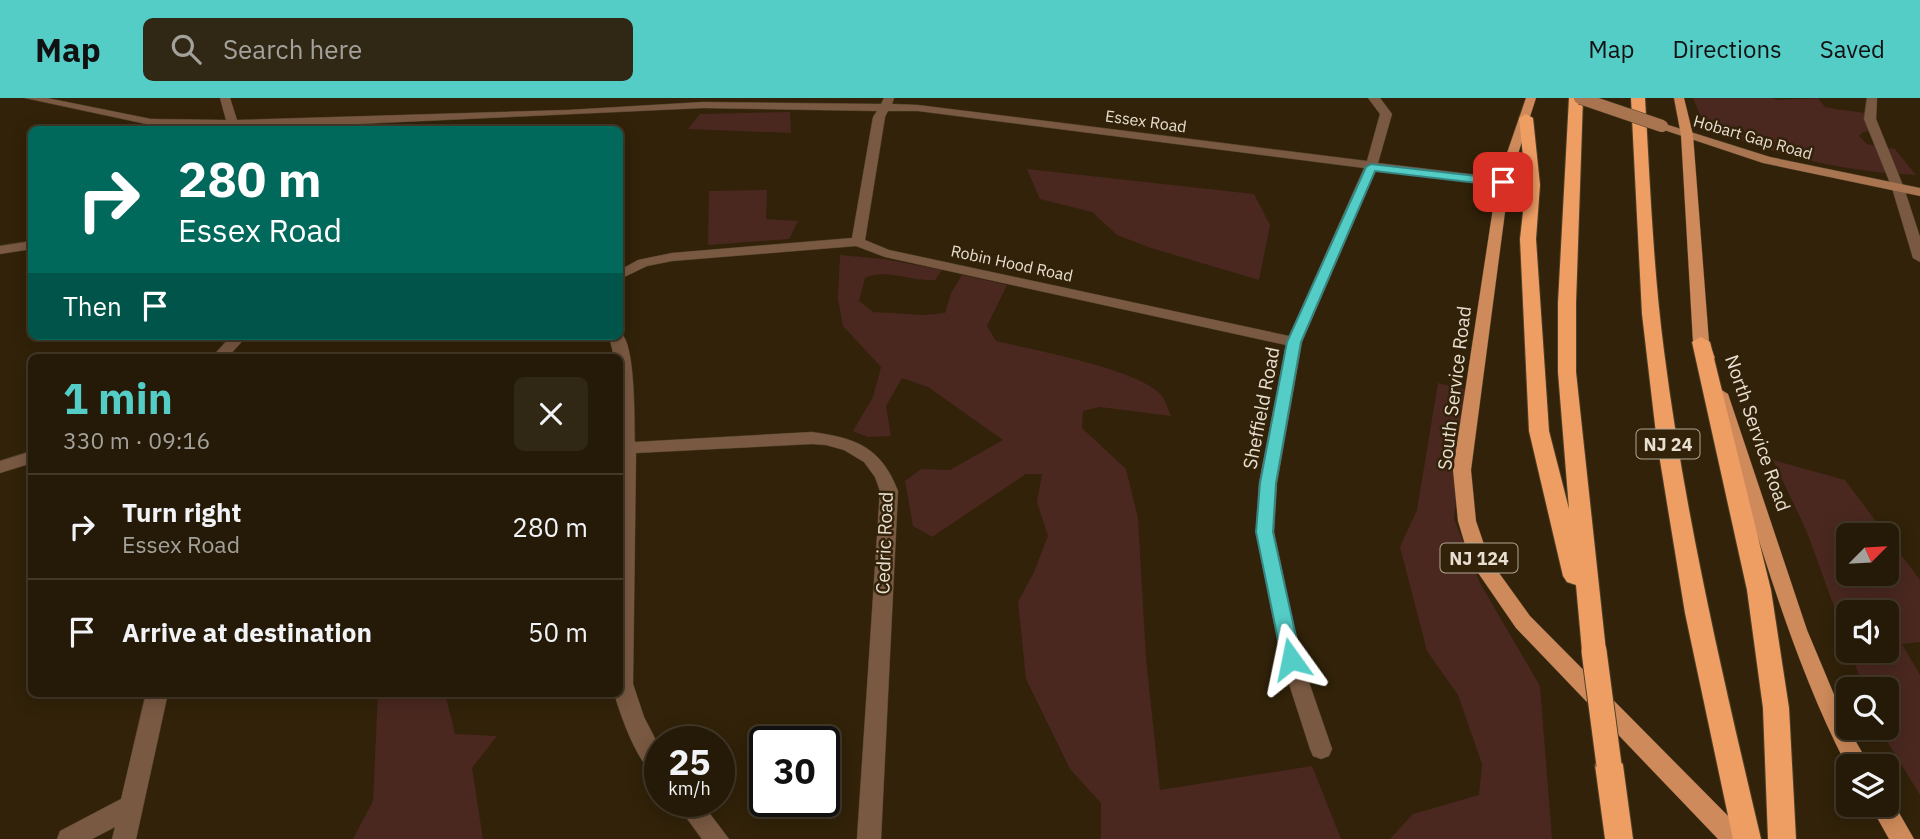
<!DOCTYPE html>
<html lang="en">
<head>
<meta charset="utf-8">
<style>
	:root { --surface:#251a07; --page:#312715; --text:#f1f3f6; --muted:#a3a19b; --line:#423828; --accent:#54cdc7 }
	body { margin:0; font-family:"IBM Plex Sans",sans-serif; background:var(--page); color:var(--text); height:100vh; display:flex; flex-direction:column; font-size:26px; white-space:nowrap }
	* { box-sizing:border-box; margin:0 }
	p { font-size:23px; color:var(--muted) }
	.icon { flex:none; width:38px; height:38px; fill:none; stroke:currentColor; stroke-width:2; stroke-linecap:round; stroke-linejoin:round }
	.map { position:relative; flex:1; overflow:hidden }
	.side { position:absolute; left:28px; top:256px; width:595px; height:343px; display:flex; flex-direction:column; background:var(--surface); border-radius:10px; box-shadow:0 4px 18px #0003,0 0 0 2px var(--line) }
	.side>* { flex:none }
	.guide { position:absolute; left:28px; top:28px; width:595px; height:214px; border-radius:10px; box-shadow:0 4px 18px #0003,0 0 0 2px var(--line); background:#00695c; color:#fff; overflow:hidden }
	.needle { width:46px; rotate:66deg }
	.fabs { position:absolute; left:1836px; top:425px; display:grid; gap:14px }
	.fabs a { display:grid; place-items:center; width:63px; height:63px; border-radius:10px; background:var(--surface); box-shadow:0 4px 18px #0003,0 0 0 2px var(--line); font-size:35px }
	.speed { position:absolute; left:644px; top:628px; display:flex; gap:14px; font-size:35px; font-weight:700; text-align:center }
	.speed>* { display:grid; place-content:center; width:91px; height:91px; border-radius:50%; background:var(--surface); box-shadow:0 4px 18px #0003,0 0 0 2px var(--line); line-height:1 }
	.speed small { font-size:18px; font-weight:400 }
	.speed .limit { border:4px solid #111; border-radius:10px; background:#fff; color:#111 }
	.pin { position:absolute; display:grid; place-items:center; width:60px; height:60px; color:#fff; margin:-30px; border-radius:14px; box-shadow:0 4px 10px #0006 }
	.me { position:absolute; width:77px; margin:-38px; rotate:348deg; stroke-linejoin:round; filter:drop-shadow(0 0 5px #0008) }
	.turn { display:flex; align-items:center; gap:24px; height:147px; padding:0 35px; font-size:32px }
	.turn .icon { width:91px; height:91px; stroke-width:2.5 }
	.turn b { display:block; font-size:49px; line-height:60px }
	.then { display:flex; align-items:center; height:66px; padding:0 35px; background:#0003; gap:14px; font-size:26px }
	.round { display:grid; place-items:center; flex:none; width:74px; height:74px; border-radius:10px; background:var(--page) }
	.head { display:flex; align-items:center; justify-content:space-between; height:119px; padding:0 35px }
	h1 { font-size:42px; font-weight:700; line-height:52px; color:var(--accent) }
	ul { padding:0; list-style:none }
	li { display:flex; align-items:center; gap:21px; height:105px; padding:0 35px; border-top:2px solid var(--line) }
	li div { flex:1 }
	li b { display:block; font-size:26px }
	li em { font-style:normal }
	header { display:flex; align-items:center; gap:42px; box-sizing:border-box; height:98px; padding:0 35px; background:var(--accent); color:#111 }
	header strong { font-size:33px }
	nav { display:flex; gap:38px; margin-inline-start:auto; font-size:24px }
	.search { width:490px; height:63px; background:var(--page); display:flex; align-items:center; gap:18px; box-sizing:border-box; padding:0 24px; border-radius:10px; color:var(--muted); font-size:26px }
	.map>svg:first-child { display:block }
</style>
</head>
<body>
<header>
<strong>Map</strong>
<div class="search"><svg class="icon" aria-label="search" viewBox="0 0 24 24"><circle cx="10" cy="10" r="6"/><path d="M15 15l6 6"/></svg>Search here</div>
<nav><a>Map</a><a>Directions</a><a>Saved</a></nav>
</header>
<div class="map">
<svg width="1920" height="741" viewBox="0 0 1920 741">
	<rect width="100%" height="100%" fill="#312209"/>
	<!-- green -->
	<path fill="#4a2820" fill-rule="evenodd" d="M1693 0H1772L1778 2 1818 0 1825 9C1843 13 1858 13 1876 17L1878 32 1863 34 1859 38 1867 46 1895 51 1916 77C1838 73 1777 58 1705 29Z
		M790 14 791 35 688 31 700 16Z
		M1027 71 1254 96 1270 127 1259 182 1151 150 1117 137 1092 114 1040 101Z
		M767 92 766 121 798 123 789 141 708 147 709 93Z
		M840 157 884 161 942 172 935 182C911 184 887 170 865 180L859 203 873 214 924 217 945 215 951 195 962 177 1007 187 987 228 996 243C1030 251 1143 272 1162 298 1166 303 1168 312 1171 318L1100 309 1083 313 1082 330 1126 371 1138 420 1146 560 1160 692 1312 668 1341 741H1101V705L1070 671 1026 581 1018 504 1034 474 1048 438 1037 404 1042 376H1026L932 439 913 428 905 383 921 371 950 372 1003 342 928 289 902 280 886 308 891 338 868 339 853 333 873 299 881 269 843 228 838 201Z
		M1438 285 1467 292 1454 421 1480 485 1540 588 1552 741H1390L1413 716 1479 697 1482 666 1458 597 1427 553 1400 449 1417 412Z
		M1773 362 1845 382 1920 482V544L1902 546 1920 577V697L1879 630H1886V592L1864 591 1850 553H1886V514H1848V547L1807 434ZM1848 438H1886V476H1848Z
		M378 595H445L455 636 497 638 472 670 483 741H353L373 703Z"/>
	<g fill="none" stroke-linecap="round" stroke-linejoin="round">
		<!-- street casing -->
		<g stroke="#4e4029" stroke-width="1">
			<path id="street" d="M25 0H47L151 21 226 22 220 0H230L237 22 568 12 703 4 881 6 884 0H894L892 6 918 7 1367 63 1380 16 1368 0H1380L1392 16 1378 65 1503 80 1509 84 1503 88 1376 72 1302 244 1277 385 1274 434 1301 561 1332 651 1329 658 1321 661 1313 658 1310 651 1281 561 1256 434 1259 385 1286 247 885 159 856 148 672 163 647 168 620 181V172L638 162 672 155 852 140 873 19 877 13 703 10 228 32V29L151 27ZM888 13H918L1364 70 1289 238 889 152 865 142 885 19Z
				M1867 0H1877L1876 21 1904 90 1920 139V164L1913 160 1892 90 1864 21Z
				M32 143V151L0 156V148Z
				M620 234C636 245 634 322 635 344L812 334C856 340 881 349 898 393L881 741H857L880 393 875 379 864 364 844 352 826 347 812 346 636 355 633 586 644 619 660 650V680C639 672 620 616 614 595H620V259H614L609 238H620Z
				M231 238H247L228 259H212Z
				M32 353V365L0 375V363Z
				M146 595H168L136 741H112L115 729 92 741H57L60 733 121 701Z
				M675 704H701L729 741H702Z"/>
		</g>
		<!-- secondary casing -->
		<g stroke="#4e4029" stroke-width="1">
			<path id="secondary" d="M1662 25 1770 59 1920 90V98L1763 65 1658 30V26Z"/>
		</g>
		<!-- primary casing -->
		<g stroke="#4e4029" stroke-width="1">
			<path id="primary" d="M1526 0H1536L1509 84 1471 372 1476 423 1489 461 1530 518 1743 733 1746 741H1718L1516 530 1470 463 1458 423 1453 372 1497 84Z
				M1674 0H1684L1693 37 1709 244 1715 260 1707 265 1699 260 1693 244 1681 37Z
				M1720 291 1728 296 1807 532 1848 630 1870 668 1848 670C1786 551 1755 422 1712 296Z
				M1886 698 1890 699 1914 741H1889L1870 707H1886Z"/>
		</g>
		<!-- highway casing -->
		<g stroke="#4e4029" stroke-width="2">
			<path id="highway" d="M1569 0H1583L1576 205V274L1606 553 1603 560 1594 563 1585 560 1582 553 1576 487 1567 484 1563 478 1529 333 1520 141 1526 87 1519 20 1526 16 1533 20 1540 87 1536 141 1549 333 1569 411 1558 274V205Z
				M1631 0H1645C1650 84 1653 169 1664 253 1685 418 1723 580 1761 741H1733L1685 515 1657 344 1642 216Z
				M1701 239 1710 244 1771 492 1789 610 1796 741H1768L1763 610 1747 492 1692 244Z
				M1609 655 1619 658 1623 667 1633 741H1605L1595 667 1599 658Z"/>
		</g>
		<!-- street -->
		<use href="#street" fill="#7a5942" fill-rule="evenodd"/>
		<!-- secondary -->
		<use href="#secondary" fill="#a97550" fill-rule="evenodd"/>
		<!-- primary -->
		<use href="#primary" fill="#ce8a5a" fill-rule="evenodd"/>
		<!-- highway -->
		<use href="#highway" fill="#ef9e63" fill-rule="evenodd"/>
		<!-- secondary-bridge casing -->
		<g stroke="#4e4029" stroke-width="13" stroke-linecap="butt">
			<path id="secondary-bridge" d="M1580 0 1662 28"/>
		</g>
		<!-- highway-bridge casing -->
		<g stroke="#4e4029" stroke-width="27" stroke-linecap="butt">
			<path id="highway-bridge" d="M1594 553 1609 667"/>
		</g>
		<!-- secondary-bridge -->
		<use href="#secondary-bridge" stroke="#a97550" stroke-width="12"/>
		<!-- highway-bridge -->
		<use href="#highway-bridge" stroke="#ef9e63" stroke-width="25"/>
	</g>
	<!-- route -->
	<path fill="#54cdc7" stroke="#378581" stroke-width="2" d="M1371 66 1503 81 1509 84 1503 88 1375 73 1301 244 1276 385 1273 434 1301 561 1298 567 1291 569 1285 567 1282 561 1256 434 1260 385 1287 244 1366 69Z"/>
	<g text-anchor="middle" dominant-baseline="central" stroke-width="5" stroke-linejoin="round" paint-order="stroke">
		<!-- far-street labels -->
		<g font-size="16" fill="#e9dfd1" stroke="#312209">
			<text transform="translate(1146 23) rotate(8)">Essex Road</text>
			<text transform="translate(1753 39) rotate(16)">Hobart Gap Road</text>
			<text transform="translate(1012 165) rotate(12)">Robin Hood Road</text>
		</g>
		<!-- shield labels -->
		<g fill="#312209" stroke="#b2a695" stroke-width="2">
			<rect x="1636.5" y="331.5" width="63" height="29" rx="5"/>
			<rect x="1440.5" y="445.5" width="77" height="29" rx="5"/>
		</g>
		<g font-size="18" font-weight="bold" fill="#e9dfd1">
			<text x="1668" y="346">NJ 24</text>
			<text x="1479" y="460">NJ 124</text>
		</g>
		<!-- street labels -->
		<g font-size="19" fill="#e9dfd1" stroke="#312209">
			<text transform="translate(1454 290) rotate(-83)">South Service Road</text>
			<text transform="translate(1261 310) rotate(-79)">Sheffield Road</text>
			<text transform="translate(1758 335) rotate(71)">North Service Road</text>
			<text transform="translate(884 445) rotate(-88)">Cedric Road</text>
		</g>
	</g>
</svg>
<div class="fabs">
<a><svg class="needle" viewBox="-14 -14 28 28"><path d="M0-13l5 13h-10z" fill="#e53935"/><path d="M0 13l5-13h-10z" fill="#a3a19b"/></svg></a>
<a><svg class="icon" aria-label="sound" viewBox="0 0 24 24"><path d="M4 9h4l5-4v14l-5-4H4zM17 9q2 3 0 6"/></svg></a>
<a><svg class="icon" aria-label="search" viewBox="0 0 24 24"><circle cx="10" cy="10" r="6"/><path d="M15 15l6 6"/></svg></a>
<a><svg class="icon" aria-label="layers" viewBox="0 0 24 24"><path d="M12 4l9 5-9 5-9-5zM3 14l9 5 9-5"/></svg></a>
</div>
<div class="speed"><div>25<small>km/h</small></div><div class="limit">30</div></div>
<div class="pin" style="left:1503px;top:84px;background:#d93025"><svg class="icon" aria-label="arrive" viewBox="0 0 24 24"><path d="M6 21V4h12l-3 4 3 4H6"/></svg></div>
<svg class="me" style="left:1291px;top:561px" viewBox="-20 -20 40 40"><path d="M0-17L14 15 0 8-14 15z" fill="#54cdc7" stroke="#fff" stroke-width="4"/></svg>
<div class="guide">
<div class="turn"><svg class="icon" aria-label="right" viewBox="0 0 24 24"><path d="M7 20v-9h11M14 6l5 5-5 5"/></svg><div><b>280 m</b>Essex Road</div></div>
<div class="then">Then<svg class="icon" aria-label="arrive" viewBox="0 0 24 24"><path d="M6 21V4h12l-3 4 3 4H6"/></svg></div>
</div>
<section class="side">
<div class="head"><div><h1>1 min</h1><p>330 m · 09:16</p></div><a class="round"><svg class="icon" aria-label="close" viewBox="0 0 24 24"><path d="M6 6l12 12M18 6L6 18"/></svg></a></div>
<ul>
<li><svg class="icon" aria-label="right" viewBox="0 0 24 24"><path d="M7 20v-9h11M14 6l5 5-5 5"/></svg><div><b>Turn right</b><p>Essex Road</p></div><em>280 m</em></li>
<li><svg class="icon" aria-label="arrive" viewBox="0 0 24 24"><path d="M6 21V4h12l-3 4 3 4H6"/></svg><div><b>Arrive at destination</b></div><em>50 m</em></li>
</ul>
</section>
</div>
</body>
</html>
